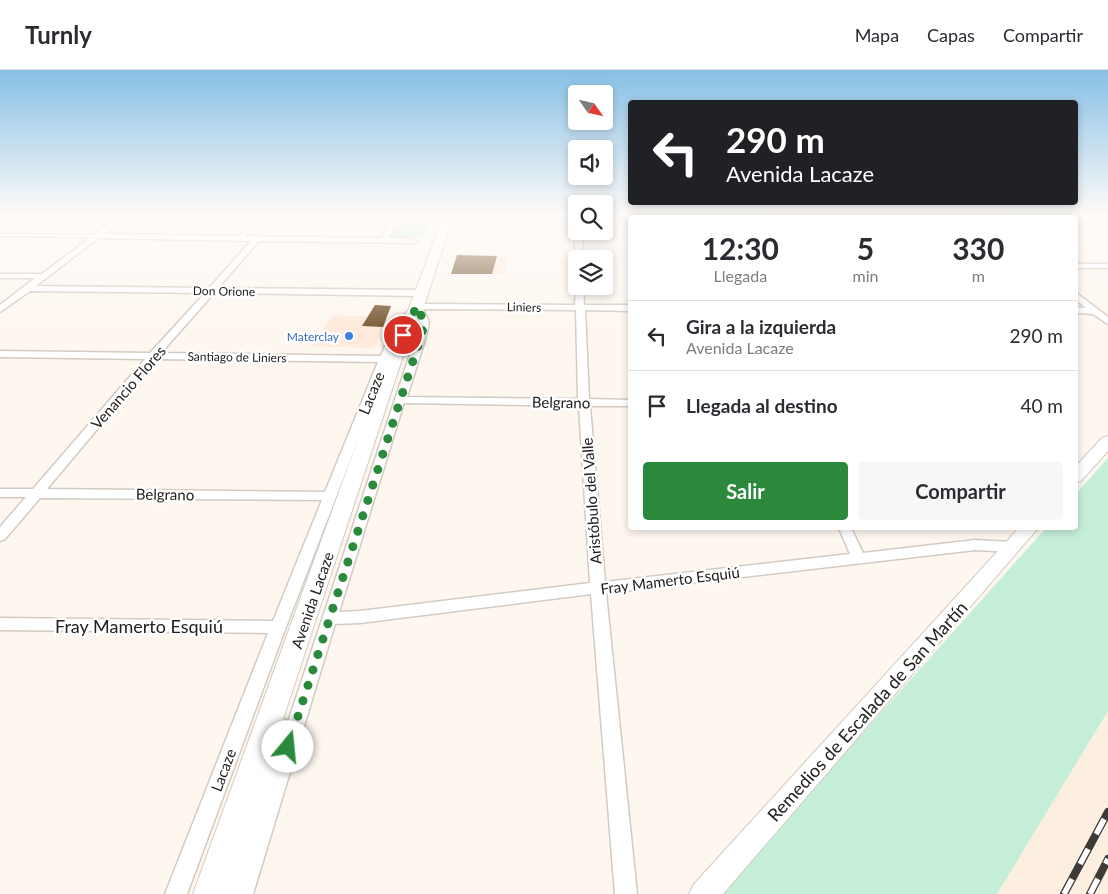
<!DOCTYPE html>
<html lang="es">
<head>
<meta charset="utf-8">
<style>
	:root { --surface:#fff; --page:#f7f7f7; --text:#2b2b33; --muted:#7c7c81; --line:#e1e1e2; --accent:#2b893c }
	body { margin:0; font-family:Lato,sans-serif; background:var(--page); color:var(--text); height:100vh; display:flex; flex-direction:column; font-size:19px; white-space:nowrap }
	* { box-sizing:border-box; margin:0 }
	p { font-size:16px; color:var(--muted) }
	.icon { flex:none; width:28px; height:28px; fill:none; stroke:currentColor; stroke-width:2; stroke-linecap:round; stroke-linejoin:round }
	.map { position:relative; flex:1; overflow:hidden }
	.sheet { position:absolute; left:628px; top:145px; width:450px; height:315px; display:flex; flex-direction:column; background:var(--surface); border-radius:5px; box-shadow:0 2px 8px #0003 }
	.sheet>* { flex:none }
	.guide { position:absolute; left:628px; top:30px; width:450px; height:105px; border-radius:5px; box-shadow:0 2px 8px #0003; background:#202124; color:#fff; overflow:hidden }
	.needle { width:32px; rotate:124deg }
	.fabs { position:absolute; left:568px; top:15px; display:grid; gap:10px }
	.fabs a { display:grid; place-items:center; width:45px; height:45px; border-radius:5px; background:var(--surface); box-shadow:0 2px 8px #0003; font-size:25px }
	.pin { position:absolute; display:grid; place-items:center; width:42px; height:42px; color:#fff; margin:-21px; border:2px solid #fff; border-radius:50%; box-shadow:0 1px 5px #0007 }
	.me { position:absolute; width:55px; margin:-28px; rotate:17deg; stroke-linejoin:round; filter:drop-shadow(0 0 4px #0008) }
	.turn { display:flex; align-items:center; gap:18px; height:105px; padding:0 15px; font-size:22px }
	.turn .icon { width:65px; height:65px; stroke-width:2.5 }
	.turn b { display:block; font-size:35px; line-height:42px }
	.eta { display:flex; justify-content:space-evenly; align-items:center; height:85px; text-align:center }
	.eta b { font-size:30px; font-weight:700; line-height:35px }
	.cta { display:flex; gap:10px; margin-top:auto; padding:10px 15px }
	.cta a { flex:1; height:58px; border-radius:5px; background:var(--accent); color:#fff; font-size:20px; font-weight:700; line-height:58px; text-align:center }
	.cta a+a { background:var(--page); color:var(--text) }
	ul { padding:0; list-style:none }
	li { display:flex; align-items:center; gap:15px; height:70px; padding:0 15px; border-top:1px solid var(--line) }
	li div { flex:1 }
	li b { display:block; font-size:19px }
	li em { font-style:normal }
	header { display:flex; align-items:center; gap:30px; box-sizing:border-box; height:70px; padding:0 25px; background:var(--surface); border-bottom:1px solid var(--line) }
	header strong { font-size:24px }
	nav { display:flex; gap:28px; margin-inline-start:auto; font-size:18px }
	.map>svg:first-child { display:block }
</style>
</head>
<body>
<header>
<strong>Turnly</strong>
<nav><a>Mapa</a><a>Capas</a><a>Compartir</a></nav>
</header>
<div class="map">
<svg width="1108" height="824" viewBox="0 0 1108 824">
	<rect width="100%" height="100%" fill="#fef7f0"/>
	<!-- commercial -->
	<path fill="#ffeadb" d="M457 185 509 187 505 204H451Z
		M333 245 386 247 376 276 371 278 312 276Z"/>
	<!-- built -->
	<path fill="#fcefdf" d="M1108 641V824H997Z"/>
	<!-- green -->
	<path fill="#c5eed9" d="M401 146H433L424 167H390Z
		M1108 388V641L997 824H719L1046 458H1075V425Z"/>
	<!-- building -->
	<path fill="#795b35" d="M457 185 497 186 492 204H451Z
		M375 235 391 236 383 257 362 256Z"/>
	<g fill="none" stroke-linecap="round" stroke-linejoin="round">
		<!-- lane casing -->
		<g stroke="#d3cbc2" stroke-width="3">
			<path id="lane" d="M255 151 258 152 239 170H237V168Z
				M0 164 96 165 98 166 96 167 0 166Z"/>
		</g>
		<!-- street casing -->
		<g stroke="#d3cbc2" stroke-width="3">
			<path id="street" d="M119 146H126L104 164 381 168 393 146H399L388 168 413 169 417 171 413 173 259 171 218 218 422 220 426 223 422 226 214 223 161 283 381 286 391 260 414 234 575 235 576 214V216H583L584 235H630V241L585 240 589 329 630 330V336H590L605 512 850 484 839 458H851L863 483 975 470 1012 472 1017 474 1019 477 1017 480 1012 482 975 480 606 523 637 824H615L591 524 360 553 335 554 253 824H231L417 263 419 252 416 244 400 261 286 557 187 824H165L268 563 0 560V548L273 551 322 430 40 428 5 469 0 471V457L26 427H0V419H33L145 289 0 287V281L150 283 205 223 30 221 0 242V235L35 208H0V204H42ZM98 168 251 171 209 218 36 216ZM423 239 576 240 578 329 407 327 427 263 429 252ZM156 289 378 292 325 422 47 419ZM404 333 579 336 590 513 360 541 339 542Z
				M706 146H712V148H706Z
				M840 146H847L848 148H841Z
				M974 146H981L982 148H975Z
				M447 148 576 149V153L445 151V149Z
				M604 149H630V153H604Z
				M1075 151H1108V155H1075Z
				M576 159V161H582L583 189H576V191L574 161Z
				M1075 194H1108V198H1075Z
				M1075 222 1108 247V254L1093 244 1075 243V237L1086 238 1075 229Z"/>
		</g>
		<!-- secondary casing -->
		<g stroke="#d3cbc2" stroke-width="2">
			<path id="secondary" d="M1108 366V381L1081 411 1075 413V397L1102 368Z
				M1019 458H1038L723 824H689L694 814Z"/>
		</g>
		<!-- primary casing -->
		<g stroke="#d3cbc2" stroke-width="2">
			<path id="primary" d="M443 146H453L424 236 410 265 283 649 289 651 293 660 240 824H193L396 265 410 236Z"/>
		</g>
		<!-- lane -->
		<use href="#lane" fill="#fff" fill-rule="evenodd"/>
		<!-- street -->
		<use href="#street" fill="#fff" fill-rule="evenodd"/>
		<!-- secondary -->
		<use href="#secondary" fill="#fff" fill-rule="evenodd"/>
		<!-- primary -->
		<use href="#primary" fill="#fff" fill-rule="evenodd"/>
		<!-- rail casing -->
		<g stroke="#3e3a37" stroke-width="8">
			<path id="rail" d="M1064 824 1108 742
				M1090 824 1108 789"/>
		</g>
		<!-- rail -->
		<use href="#rail" stroke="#fff" stroke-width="5.5" stroke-dasharray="17" stroke-linecap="butt"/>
	</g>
	<!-- sky -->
	<linearGradient id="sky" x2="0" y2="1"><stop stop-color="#87c0e6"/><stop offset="0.56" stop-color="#fffbf8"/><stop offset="1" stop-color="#fffbf8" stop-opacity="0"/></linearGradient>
	<rect width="1108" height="261" fill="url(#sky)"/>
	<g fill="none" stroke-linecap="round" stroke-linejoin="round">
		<!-- route -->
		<path stroke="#2b893c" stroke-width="9" stroke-dasharray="0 16.2" d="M288 677 422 263 424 252 417 236 403 265"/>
	</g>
	<!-- markers -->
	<circle fill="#3f7fe0" stroke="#fff" stroke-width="2" cx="349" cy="266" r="5"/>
	<g text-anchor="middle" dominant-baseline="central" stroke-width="5" stroke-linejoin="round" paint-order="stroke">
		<!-- far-street labels -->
		<g font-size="12" fill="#23201d" stroke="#fff">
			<text transform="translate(224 221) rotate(1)">Don Orione</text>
			<text transform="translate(524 237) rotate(1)">Liniers</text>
			<text transform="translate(237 287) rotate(1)">Santiago de Liniers</text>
		</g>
		<!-- far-shop labels -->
		<g font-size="12" fill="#366cbe" stroke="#fff" text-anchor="end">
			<text x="339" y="266">Materclay</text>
		</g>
		<!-- street labels -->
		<g font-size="15" fill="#23201d" stroke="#fff">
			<text transform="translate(128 317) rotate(-49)">Venancio Flores</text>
			<text transform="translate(371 323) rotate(-68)">Lacaze</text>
			<text transform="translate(561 332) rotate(1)">Belgrano</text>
			<text transform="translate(165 424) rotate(1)">Belgrano</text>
			<text transform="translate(591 431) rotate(-94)">Aristóbulo del Valle</text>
			<text transform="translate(670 510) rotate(-7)">Fray Mamerto Esquiú</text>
			<text transform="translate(312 530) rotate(-71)">Avenida Lacaze</text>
			<text transform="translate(223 700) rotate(-69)">Lacaze</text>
		</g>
		<!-- near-street labels -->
		<g font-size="18" fill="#23201d" stroke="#fff">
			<text x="139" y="556">Fray Mamerto Esquiú</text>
			<text transform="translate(867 641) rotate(-48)">Remedios de Escalada de San Martín</text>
		</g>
	</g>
</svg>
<div class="fabs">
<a><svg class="needle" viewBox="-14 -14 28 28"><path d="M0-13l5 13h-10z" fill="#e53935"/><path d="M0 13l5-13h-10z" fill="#7c7c81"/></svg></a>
<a><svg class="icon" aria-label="sound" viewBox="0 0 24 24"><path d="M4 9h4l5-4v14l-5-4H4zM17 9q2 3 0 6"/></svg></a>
<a><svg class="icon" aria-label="search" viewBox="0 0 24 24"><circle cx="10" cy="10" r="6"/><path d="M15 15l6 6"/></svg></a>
<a><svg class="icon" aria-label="layers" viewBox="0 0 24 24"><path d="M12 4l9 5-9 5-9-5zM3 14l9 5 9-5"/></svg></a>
</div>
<div class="pin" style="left:403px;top:265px;background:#d93025"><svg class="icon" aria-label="arrive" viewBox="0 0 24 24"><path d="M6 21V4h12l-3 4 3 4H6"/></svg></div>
<svg class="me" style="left:288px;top:677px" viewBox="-20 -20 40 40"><circle r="19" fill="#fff"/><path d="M0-13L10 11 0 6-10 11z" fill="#2b893c"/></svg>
<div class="guide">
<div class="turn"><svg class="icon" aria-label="left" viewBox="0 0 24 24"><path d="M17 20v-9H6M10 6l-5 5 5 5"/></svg><div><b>290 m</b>Avenida Lacaze</div></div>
</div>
<section class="sheet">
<div class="eta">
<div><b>12:30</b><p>Llegada</p></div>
<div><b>5</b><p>min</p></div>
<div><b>330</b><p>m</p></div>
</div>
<ul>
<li><svg class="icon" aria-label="left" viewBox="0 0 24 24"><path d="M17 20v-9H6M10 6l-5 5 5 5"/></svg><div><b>Gira a la izquierda</b><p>Avenida Lacaze</p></div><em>290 m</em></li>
<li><svg class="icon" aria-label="arrive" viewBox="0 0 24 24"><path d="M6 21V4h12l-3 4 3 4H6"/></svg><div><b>Llegada al destino</b></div><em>40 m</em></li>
</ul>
<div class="cta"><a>Salir</a><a>Compartir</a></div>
</section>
</div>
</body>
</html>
